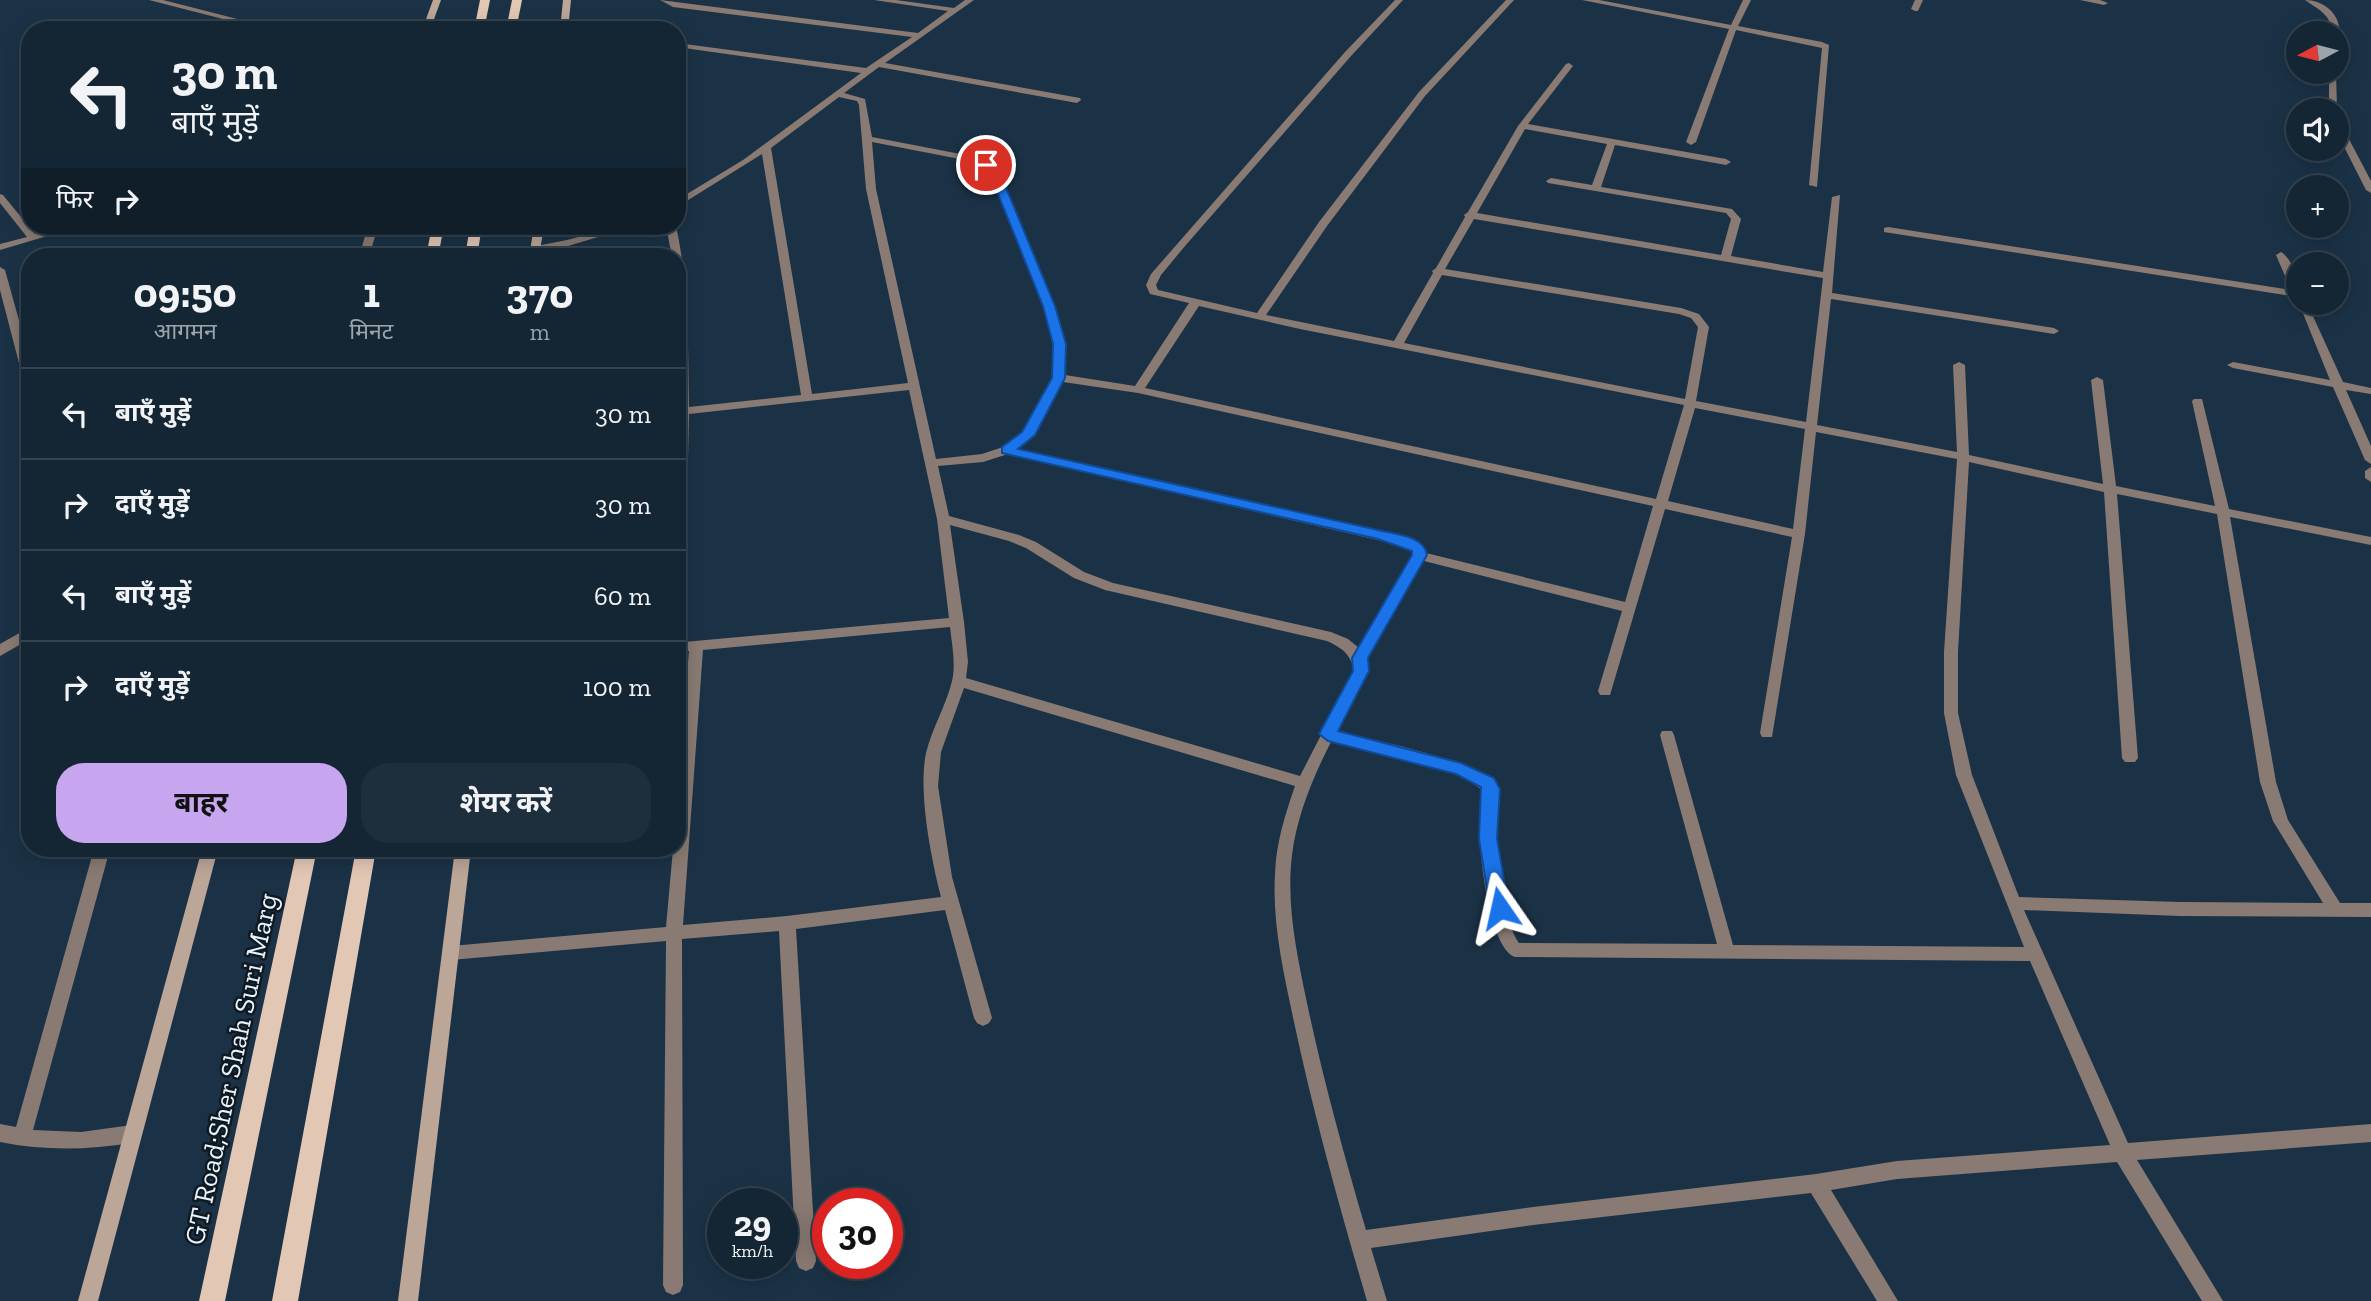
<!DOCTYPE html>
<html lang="hi">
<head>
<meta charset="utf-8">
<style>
	:root { --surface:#142634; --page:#1d2e3c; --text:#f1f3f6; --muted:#9da5ac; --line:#33434f; --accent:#c7a6ef }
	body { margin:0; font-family:"Zilla Slab","Noto Sans Devanagari",serif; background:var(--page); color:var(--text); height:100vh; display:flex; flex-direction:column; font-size:26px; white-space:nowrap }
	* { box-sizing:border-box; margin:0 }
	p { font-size:23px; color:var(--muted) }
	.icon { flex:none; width:38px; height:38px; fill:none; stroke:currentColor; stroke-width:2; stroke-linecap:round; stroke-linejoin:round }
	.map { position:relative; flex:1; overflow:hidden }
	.details { position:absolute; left:21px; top:248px; width:665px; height:609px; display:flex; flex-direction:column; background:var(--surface); border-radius:28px; box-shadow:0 4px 18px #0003,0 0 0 2px var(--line) }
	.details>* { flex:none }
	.banner { position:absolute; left:21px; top:21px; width:665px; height:214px; border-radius:28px; box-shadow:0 4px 18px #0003,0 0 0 2px var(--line); background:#142634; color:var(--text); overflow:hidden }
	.needle { width:46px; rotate:263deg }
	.controls { position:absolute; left:2286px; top:21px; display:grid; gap:14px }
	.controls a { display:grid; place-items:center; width:63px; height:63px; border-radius:50%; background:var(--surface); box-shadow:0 4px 18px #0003,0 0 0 2px var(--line); font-size:35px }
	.speed { position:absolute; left:707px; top:1188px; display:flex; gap:14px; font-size:35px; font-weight:700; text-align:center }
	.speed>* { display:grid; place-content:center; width:91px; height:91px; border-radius:50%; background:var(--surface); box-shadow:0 4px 18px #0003,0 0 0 2px var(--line); line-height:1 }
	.speed small { font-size:18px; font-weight:400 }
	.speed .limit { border:10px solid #d22; background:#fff; color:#111 }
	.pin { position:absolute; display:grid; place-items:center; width:60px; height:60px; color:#fff; margin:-30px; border:4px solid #fff; border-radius:50%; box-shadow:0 2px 7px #0007 }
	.me { position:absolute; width:77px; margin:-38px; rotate:349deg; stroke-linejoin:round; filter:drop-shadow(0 0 5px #0008) }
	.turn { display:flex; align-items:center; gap:24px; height:147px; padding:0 35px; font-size:32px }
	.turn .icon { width:91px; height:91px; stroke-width:2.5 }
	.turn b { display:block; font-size:49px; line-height:60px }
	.then { display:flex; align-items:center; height:66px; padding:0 35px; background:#0003; gap:14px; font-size:26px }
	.eta { display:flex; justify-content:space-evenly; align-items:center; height:119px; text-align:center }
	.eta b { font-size:42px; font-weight:700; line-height:49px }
	.cta { display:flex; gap:14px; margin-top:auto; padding:14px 35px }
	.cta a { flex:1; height:80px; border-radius:28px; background:var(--accent); color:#111; font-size:28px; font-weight:700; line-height:80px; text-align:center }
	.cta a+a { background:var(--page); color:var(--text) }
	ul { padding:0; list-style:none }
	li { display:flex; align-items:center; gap:21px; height:91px; padding:0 35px; border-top:2px solid var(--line) }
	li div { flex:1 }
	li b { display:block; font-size:26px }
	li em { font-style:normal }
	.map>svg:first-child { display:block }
</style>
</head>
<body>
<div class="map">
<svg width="2371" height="1301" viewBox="0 0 2371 1301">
	<rect width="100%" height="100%" fill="#1b3246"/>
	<!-- building -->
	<path fill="#605976" stroke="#8e87a6" stroke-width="2" d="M568 246 575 251 558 257H537Z"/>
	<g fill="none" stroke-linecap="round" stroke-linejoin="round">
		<!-- minor -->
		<path fill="#897b73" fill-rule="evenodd" d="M149 0H163L281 30H266Z
			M660 0 918 33 948 11 874 0H896L954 8 965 0H974L885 63 1080 98 1081 100 1077 103 879 67 844 93 865 99 872 137 976 157 989 163 1000 176 1054 306 1065 344V375L1135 386 1189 303 1150 294 1146 285 1151 274 1345 52 1395 0H1403L1351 56 1185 246 1161 275 1156 285 1158 290 1257 313 1319 222 1419 92 1506 0H1514L1425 96 1327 226 1266 315 1394 341 1433 273 1432 271 1436 268 1465 217 1464 215 1468 212 1518 126 1566 64 1569 63 1573 66 1528 124 1726 159 1731 162 1726 165 1615 145 1601 187 1732 209 1741 219 1731 256 1823 272 1832 197 1840 195 1832 293 2054 328 2059 331 2054 334 1831 299 1817 425 1957 452 1953 365 1959 362 1965 365 1969 455 2103 484 2091 380 2097 377 2103 380 2116 486 2215 506 2192 401 2194 399H2202L2229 509 2371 537V545L2230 517 2276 782 2288 820 2340 903H2371V917L2180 916 2024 910 2128 1143 2371 1124V1142L2137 1160 2223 1301H2202L2117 1162 1897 1179 1831 1190 1898 1301H1877L1811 1193 1533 1225 1371 1248 1387 1301H1367C1340 1209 1314 1116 1294 1022 1284 974 1272 924 1275 874 1276 843 1285 815 1295 786L964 688 941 752 938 786 952 877 992 1018 989 1023 983 1026 977 1023 974 1018 945 910 796 929 816 1261 813 1268 806 1271 799 1268 796 1261 779 931 682 939 683 1285 680 1292 673 1295 666 1292 663 1285 666 941 451 960 445 958 443 953 445 948 451 946 666 927 673 849H677V791L689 651 677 652V257H672L666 226H676C689 285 688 347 689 407L801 395 762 154 677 207V200L743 160 861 73 677 47V43L866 68 912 37 673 7ZM839 97 857 101 859 105 866 189 908 383 812 394 771 148ZM1525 129 1607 144 1592 185 1551 178 1546 181 1548 183 1726 213 1731 219 1721 255 1477 213ZM872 142 970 161 983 167 993 179 1044 306 1053 344V378L1023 433 1003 447 982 454 936 459 876 189ZM1474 219 1823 278 1806 422 1696 401 1709 327 1699 314 1681 308 1445 269ZM1442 275 1679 314 1691 318 1698 327 1685 399 1404 343ZM1199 306 1300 329 1684 405 1656 499 1145 388ZM1063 382 1138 393 1653 506 1625 602 1426 553 1424 546 1412 540 1017 449 1034 435ZM909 390 937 519 949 618 684 642 689 414ZM1695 408 1805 429 1793 529 1668 501ZM1816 432 1957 459 1944 652V713L1956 775 2024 947 1733 945 1674 735 1672 731H1662L1660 735 1717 944 1519 943C1504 923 1496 858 1496 832 1496 818 1498 803 1499 789 1481 760 1372 740 1336 731L1368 671 1366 660 1424 561 1622 611 1598 691 1600 695H1610L1665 509 1792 537 1760 733 1762 737H1772L1805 534ZM1008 454 1408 547 1413 551V556L1359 648 1348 639 1331 632 1113 583 1084 572 1036 542 1019 535 949 516 938 466 983 462ZM1969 462 2104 492 2122 758 2125 762H2135L2138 758 2117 494 2217 514 2260 782 2273 821 2323 903 2180 902 2019 897 1972 775 1958 713V652ZM950 525 1009 541 1026 548 1074 578 1105 590 1327 641C1342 648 1351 654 1354 671L1300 776 966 678 968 662 964 622ZM950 627C952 645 956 664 952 681 946 706 932 728 926 753 918 793 931 858 941 897L787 916 683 925 703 650ZM1332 740C1371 751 1454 764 1483 791 1483 806 1480 820 1480 835 1480 860 1490 948 1515 957L2030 961 2110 1145 1897 1161 1816 1174 1533 1207 1366 1230C1344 1155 1323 1079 1307 1003 1297 955 1286 905 1292 855 1297 815 1313 777 1332 740Z
			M1582 0H1599L1731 25 1743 0H1751L1738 26 1822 42 1829 45 1817 187 1809 185 1822 48 1736 30 1696 142 1691 145 1686 142 1729 29Z
			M1915 0H1923L1918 11H1915L1911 9Z
			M2080 0H2100L2108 3 2104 5Z
			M2305 0C2324 0 2342 15 2339 35L2332 33C2331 14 2319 10 2305 0Z
			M2336 71 2337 110 2336 112 2329 110V72Z
			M2336 119 2340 122 2371 181V193L2366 190 2336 131Z
			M0 194 3 195 35 234 66 226H81L0 250V244L27 237 0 203Z
			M368 226H378L369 257H359Z
			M620 226H635L568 246 510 257H490L495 254 567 240Z
			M1888 227 2291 290 2276 255 2281 252C2294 260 2298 282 2298 297L1884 232V228Z
			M0 267 5 270 30 360 29 365 25 366 19 363 0 290Z
			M2298 301 2307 303 2343 382 2371 388V394L2346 390 2371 446V464L2365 460 2333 387 2233 368 2227 365 2233 362 2330 380Z
			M2371 467V482L2365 478V471Z
			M30 627V639L0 656V644Z
			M94 849H110L33 1130 81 1132 132 1125 139 1128 141 1134 139 1140 132 1143C87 1150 45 1151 0 1142V1124L16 1127Z"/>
		<!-- secondary -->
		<path fill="#bca698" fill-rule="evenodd" d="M433 0H441L430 30H422Z
			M563 0H571L568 30H560Z
			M534 226H544L539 257H529Z
			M202 849H218L98 1301H78Z
			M455 849H471L418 1301H398Z"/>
		<!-- primary -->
		<path fill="#e3c7b5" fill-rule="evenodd" d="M480 0H490L484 30H474Z
			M512 0H522L516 30H506Z
			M432 226H444L438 257H426Z
			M470 226H482L477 257H465Z
			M297 849H317L225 1301H199Z
			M356 849H376L298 1301H272Z"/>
	</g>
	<!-- route -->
	<path fill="#1a73e8" stroke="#114b97" stroke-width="2" d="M982 162H990L1002 178 1055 306 1066 344 1065 378 1035 435 1018 449 1378 530C1394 534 1425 536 1427 555L1368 658 1369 671 1338 731 1461 763 1494 778 1500 789 1497 839 1509 908 1506 914 1500 916 1493 914 1490 908 1479 839 1481 787 1456 774 1328 741 1319 734 1353 671 1352 658 1412 555V551L1378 539 1002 453V447L1022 432 1052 378 1053 344 1043 306 992 179 981 165Z"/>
	<g text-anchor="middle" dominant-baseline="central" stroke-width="5" stroke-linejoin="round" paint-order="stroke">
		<!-- near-street labels -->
		<g font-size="28" fill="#e8f3fd" stroke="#0f1922">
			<text transform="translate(231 1069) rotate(-78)">GT Road;Sher Shah Suri Marg</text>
		</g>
	</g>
</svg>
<div class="controls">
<a><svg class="needle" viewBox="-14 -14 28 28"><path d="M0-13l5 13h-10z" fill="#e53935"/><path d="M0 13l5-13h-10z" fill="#9da5ac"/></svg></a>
<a><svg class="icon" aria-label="sound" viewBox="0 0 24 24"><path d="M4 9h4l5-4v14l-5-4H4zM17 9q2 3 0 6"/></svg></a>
<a>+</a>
<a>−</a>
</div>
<div class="speed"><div>29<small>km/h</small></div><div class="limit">30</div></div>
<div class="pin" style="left:986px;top:165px;background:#d93025"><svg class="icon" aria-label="arrive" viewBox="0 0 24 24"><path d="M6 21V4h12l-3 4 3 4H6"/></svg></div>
<svg class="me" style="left:1500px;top:908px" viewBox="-20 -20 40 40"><path d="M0-17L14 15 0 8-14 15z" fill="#1a73e8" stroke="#fff" stroke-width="4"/></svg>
<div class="banner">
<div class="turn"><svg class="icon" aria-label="left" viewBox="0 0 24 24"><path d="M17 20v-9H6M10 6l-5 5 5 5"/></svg><div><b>30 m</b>बाएँ मुड़ें</div></div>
<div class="then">फिर<svg class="icon" aria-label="right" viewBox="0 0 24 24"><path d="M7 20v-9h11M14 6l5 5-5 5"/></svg></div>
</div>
<section class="details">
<div class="eta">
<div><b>09:50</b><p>आगमन</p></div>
<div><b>1</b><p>मिनट</p></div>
<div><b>370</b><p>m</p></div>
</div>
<ul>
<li><svg class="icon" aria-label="left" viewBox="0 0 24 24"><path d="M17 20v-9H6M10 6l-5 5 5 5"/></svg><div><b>बाएँ मुड़ें</b></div><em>30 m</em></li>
<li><svg class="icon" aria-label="right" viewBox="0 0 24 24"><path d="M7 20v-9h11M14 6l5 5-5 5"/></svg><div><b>दाएँ मुड़ें</b></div><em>30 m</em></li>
<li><svg class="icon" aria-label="left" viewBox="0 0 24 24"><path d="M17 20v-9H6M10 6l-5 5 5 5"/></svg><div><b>बाएँ मुड़ें</b></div><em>60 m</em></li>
<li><svg class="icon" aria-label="right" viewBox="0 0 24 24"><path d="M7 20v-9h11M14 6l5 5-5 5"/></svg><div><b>दाएँ मुड़ें</b></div><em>100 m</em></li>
</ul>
<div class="cta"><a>बाहर</a><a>शेयर करें</a></div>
</section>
</div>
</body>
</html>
